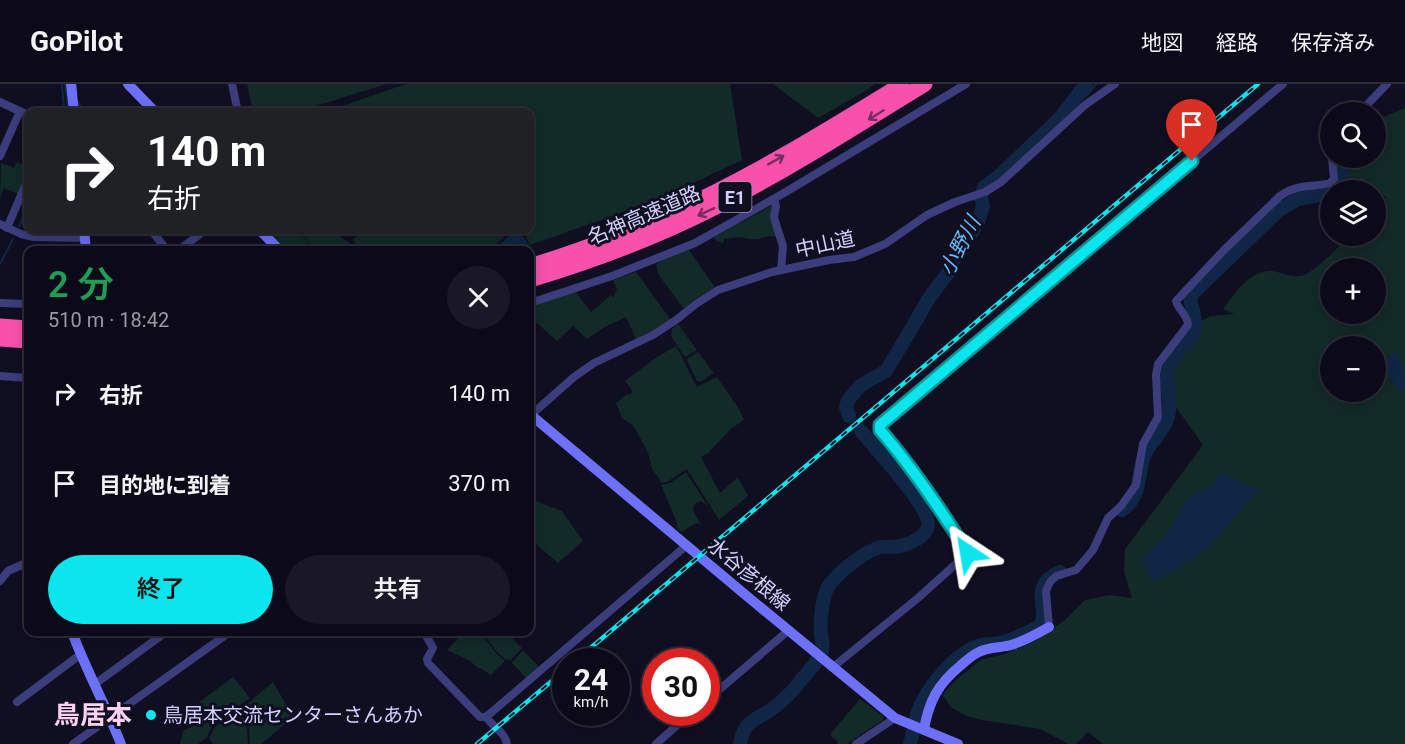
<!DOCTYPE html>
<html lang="ja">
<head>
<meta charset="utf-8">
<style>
	:root { --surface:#0c0a19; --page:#1a1826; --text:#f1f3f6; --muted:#9a9aa2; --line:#2c2b38; --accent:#0be5ed }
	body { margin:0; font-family:Roboto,"Noto Sans JP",sans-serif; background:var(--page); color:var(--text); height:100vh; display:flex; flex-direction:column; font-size:22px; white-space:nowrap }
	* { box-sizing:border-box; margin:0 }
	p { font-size:20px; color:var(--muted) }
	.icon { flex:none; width:33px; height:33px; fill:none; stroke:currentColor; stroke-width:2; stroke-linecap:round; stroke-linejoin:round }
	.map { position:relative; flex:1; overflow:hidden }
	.drawer { position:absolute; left:24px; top:162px; width:510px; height:390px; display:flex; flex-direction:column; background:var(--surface); border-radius:12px; box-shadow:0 3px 15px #0003,0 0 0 2px var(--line) }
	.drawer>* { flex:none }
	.guide { position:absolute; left:24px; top:24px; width:510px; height:126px; border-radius:12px; box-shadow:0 3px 15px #0003,0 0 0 2px var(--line); background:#202124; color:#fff; overflow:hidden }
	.buttons { position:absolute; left:1320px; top:18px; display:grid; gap:12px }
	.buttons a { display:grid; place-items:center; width:66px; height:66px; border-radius:50%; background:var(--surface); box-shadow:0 3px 15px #0003,0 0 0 2px var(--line); font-size:30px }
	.speed { position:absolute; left:552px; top:564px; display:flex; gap:12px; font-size:30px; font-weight:700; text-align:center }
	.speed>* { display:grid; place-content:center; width:78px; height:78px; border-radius:50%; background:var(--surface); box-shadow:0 3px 15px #0003,0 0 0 2px var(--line); line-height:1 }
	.speed small { font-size:15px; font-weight:400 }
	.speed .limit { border:9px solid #d22; background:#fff; color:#111 }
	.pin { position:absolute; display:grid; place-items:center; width:51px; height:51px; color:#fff; margin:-62px -26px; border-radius:50% 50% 50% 0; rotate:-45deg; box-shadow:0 0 6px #0007 }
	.pin .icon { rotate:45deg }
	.me { position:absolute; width:66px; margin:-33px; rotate:327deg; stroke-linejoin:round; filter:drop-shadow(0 0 4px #0008) }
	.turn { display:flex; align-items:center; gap:21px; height:126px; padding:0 24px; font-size:27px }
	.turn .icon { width:78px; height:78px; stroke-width:2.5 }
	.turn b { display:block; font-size:42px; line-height:51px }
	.round { display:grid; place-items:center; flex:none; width:63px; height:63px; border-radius:32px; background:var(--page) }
	.headline { display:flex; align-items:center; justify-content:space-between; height:102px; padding:0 24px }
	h1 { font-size:36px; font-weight:600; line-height:45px; color:#1e9e55 }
	.cta { display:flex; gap:12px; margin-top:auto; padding:12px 24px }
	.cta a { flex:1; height:69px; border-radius:36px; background:var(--accent); color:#111; font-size:24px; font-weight:600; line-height:69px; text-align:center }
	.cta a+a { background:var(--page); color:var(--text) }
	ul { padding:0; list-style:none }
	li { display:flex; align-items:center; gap:18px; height:90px; padding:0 24px }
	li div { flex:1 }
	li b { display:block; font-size:22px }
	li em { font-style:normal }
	header { display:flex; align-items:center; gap:36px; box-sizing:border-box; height:84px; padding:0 30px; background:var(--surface); border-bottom:2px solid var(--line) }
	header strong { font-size:28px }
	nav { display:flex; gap:33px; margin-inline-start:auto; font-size:21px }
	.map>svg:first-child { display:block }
</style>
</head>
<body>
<header>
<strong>GoPilot</strong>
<nav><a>地図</a><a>経路</a><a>保存済み</a></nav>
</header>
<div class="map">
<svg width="1405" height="660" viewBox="0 0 1405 660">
	<rect width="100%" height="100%" fill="#100e21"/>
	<!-- green -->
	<path fill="#122a28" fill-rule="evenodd" d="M247 0H387L296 28H253Z
		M406 0H730L742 76 666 112 665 118 650 126 624 128 530 161 525 151 517 146H530V28H324Z
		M773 0H875L862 9 818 34Z
		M1405 24V660H1103L1088 648 1076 660H1068L1040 645 982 636 967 632 952 624 942 611 957 595 978 578 983 575 1005 570 1035 557 1065 536 1085 516 1109 511 1132 514 1124 488 1125 465 1203 361 1173 319 1167 282 1196 240 1211 232 1234 230 1223 225C1236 209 1248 186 1272 187 1283 188 1293 195 1304 191 1318 185 1338 163 1350 152H1376V128L1385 119 1386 114 1379 106 1359 105 1350 99 1348 86 1349 74H1376V36ZM1330 184H1376V230H1330ZM1330 262H1376V308H1330Z
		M17 78 28 83V86L18 110 4 104 0 113 1 79 14 84Z
		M773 121 777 153 769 152 758 155H748L741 153 724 155 723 159 716 157 714 153Z
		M264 146H295L307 157 313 166H283Z
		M297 146H331L350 159 353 166H314L312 162Z
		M365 146H511L490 166H358L353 155Z
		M688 165 715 203 691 218 684 225 658 190 656 181 661 177Z
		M636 188 671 236 654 246 636 255 626 233 603 244 587 255 573 242 557 257 530 233V221L575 207 591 228 611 211 613 213 617 205 613 196Z
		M678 240 697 266 687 272H684L671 252 672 245Z
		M676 262C684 276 689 289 697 303L717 293 739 325 744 336 732 344 708 369 701 373 720 409 738 393 748 412 719 436 687 385 667 398 662 399 652 385 648 369 636 346 632 341 622 334 616 319 627 310 629 311 633 308 625 297 654 275Z
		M698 268 714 289 700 298 697 297C693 290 691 283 687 277L688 274Z
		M686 388 708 422 701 417 696 419 693 423 694 429 701 440 697 439 681 448 677 444V439L661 401 670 399Z
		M536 417 562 427 583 457 558 479 540 464 530 452V418Z
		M464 548H480L496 569 505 577 491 591 480 584H478L470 577 447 566Z
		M482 548H506L522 564 510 577 508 575 506 576 497 568Z
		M523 566 540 584 527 595 512 579Z
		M233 593 250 614 220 635 213 641 206 654 198 660H180L183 647 195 641 186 628Z
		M273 598 287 622 295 632 261 660H250L247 620Z
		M860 615 883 632V636L847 660H837L838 658 831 652V649Z
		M245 620 248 660H213L209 654 215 643 222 637Z"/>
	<!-- water -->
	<path fill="#0f2644" d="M515 146 523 152 529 161 512 166H494Z
		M1393 269H1396C1405 282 1405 289 1405 306L1400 305 1397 303 1384 285 1386 277Z
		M1224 390 1258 406 1208 464 1156 498 1147 490 1142 474 1165 452 1188 414 1214 400 1219 391Z"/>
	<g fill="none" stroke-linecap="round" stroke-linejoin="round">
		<!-- stream -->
		<path stroke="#0f2644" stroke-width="2" d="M62 0 64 24 63 28
			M65 0 68 26
			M76 0 77 9
			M78 18 84 28
			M1060 34 1086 12 1096 0
			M19 142 28 122
			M0 180 13 155"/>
		<!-- river -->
		<path stroke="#0f2644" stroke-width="14" d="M1336 106C1346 96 1344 88 1343 74
			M849 332 846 323 848 316 861 301 886 287 913 242 929 214 948 189 960 162 973 147 979 135 983 122 981 113 984 103 998 93 1060 34 1086 0
			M1122 426C1142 412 1137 392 1144 372 1149 358 1164 348 1168 333 1173 317 1163 299 1169 282 1174 268 1191 259 1195 244 1197 234 1190 223 1190 212L1279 126 1298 115 1330 109
			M740 660C741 654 742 648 746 643 752 635 764 631 772 625 783 617 793 607 801 596 806 590 821 574 822 567 824 562 821 553 821 548 820 536 822 510 830 500 840 487 865 467 881 463 889 462 897 464 904 461 912 459 926 452 928 442 932 425 873 362 861 347
			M910 660C913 650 914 638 918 628 926 604 956 568 981 561 987 560 993 560 1000 559 1013 556 1026 549 1039 543 1052 527 1026 502 1060 488"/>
		<!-- street -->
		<path stroke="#3b3d7d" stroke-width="8" d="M232 0 238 28
			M0 18 28 31
			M1360 28 1387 0
			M0 72 20 27
			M774 115 776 122 774 132 775 137 783 162 781 186
			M0 140 21 150 34 153 85 154
			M7 144 28 95
			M151 146 167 166
			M179 166 200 150V146
			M0 219 28 220
			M530 219 612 192 695 159 784 109 966 0
			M0 292 28 294
			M531 331 574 293 594 279 653 251 676 236 696 220 718 206 772 188 829 176 854 173 885 160 927 131 955 118 985 108 1001 98 1085 21 1115 0
			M0 497 8 487 28 478
			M1049 543 1046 507 1050 498 1056 492 1076 486 1093 466 1108 434 1121 422 1136 401 1143 360 1158 333 1156 291 1158 280 1188 241C1188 231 1178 226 1176 217L1224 166 1280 112C1298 99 1311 104 1330 99L1334 95 1332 74
			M424 548 433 564 427 575 428 579 480 633H486C492 642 505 648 507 660
			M833 583 918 514 968 469C941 426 913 384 880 346V341L1283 0
			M95 600 166 548
			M706 617 789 546
			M17 618 81 570
			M486 633 687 461
			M73 660 230 548
			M656 660 692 628
			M856 660 895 634"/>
		<!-- secondary -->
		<path stroke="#6c71f8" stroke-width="10" d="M71 0 74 28
			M128 0 155 28
			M84 146 86 166
			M260 146 279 166
			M530 332 531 331 754 518 895 634 958 660
			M72 548C86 586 106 622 121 660
			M924 645C929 617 938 600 960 582 966 577 972 571 979 568 989 563 1000 564 1011 561 1024 557 1037 550 1049 543"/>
		<!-- highway -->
		<path stroke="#f751ab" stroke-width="15" d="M530 182C574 168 619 152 662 133 746 96 824 48 902 0
			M530 196C594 177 657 153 716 123 788 86 857 42 925 0
			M0 242 28 244
			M0 255 28 257"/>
		<!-- rail casing -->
		<g stroke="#0be5ed" stroke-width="4.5">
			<path id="rail" d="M574 578 1258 0
				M477 660 566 585"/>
		</g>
		<!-- rail -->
		<use href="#rail" stroke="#100e21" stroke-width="2" stroke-dasharray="7" stroke-linecap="butt"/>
	</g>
	<!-- one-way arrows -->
	<defs><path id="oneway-shaft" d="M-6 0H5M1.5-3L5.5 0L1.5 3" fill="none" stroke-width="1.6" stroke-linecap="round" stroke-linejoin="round" transform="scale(1.5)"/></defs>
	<g stroke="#782c5f">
		<use href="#oneway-shaft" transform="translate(876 31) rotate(148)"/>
		<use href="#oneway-shaft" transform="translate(776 76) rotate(-29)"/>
		<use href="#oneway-shaft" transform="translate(706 128) rotate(155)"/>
	</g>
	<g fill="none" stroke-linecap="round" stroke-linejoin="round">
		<!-- route casing -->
		<g stroke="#07959a" stroke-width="15">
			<path id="route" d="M968 469C941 426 913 384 880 346V341L1192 77"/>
		</g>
		<!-- route -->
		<use href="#route" stroke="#0be5ed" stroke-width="10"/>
	</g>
	<!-- markers -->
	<circle fill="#0be5ed" stroke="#100e21" stroke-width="2" cx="151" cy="631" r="6"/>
	<g text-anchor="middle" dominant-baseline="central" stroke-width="6" stroke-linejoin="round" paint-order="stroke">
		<!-- shield labels -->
		<rect fill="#100e21" stroke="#9896bb" stroke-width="1.5" x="718.5" y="98" width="33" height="30" rx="4.5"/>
		<g font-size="18" font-weight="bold" fill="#d2d0fd">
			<text x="735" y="113">E1</text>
		</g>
		<!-- street labels -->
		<g font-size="20" fill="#d2d0fd" stroke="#100e21">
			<text transform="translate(644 131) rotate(-23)">名神高速道路</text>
			<text transform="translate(825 160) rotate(-12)">中山道</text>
			<text transform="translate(749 490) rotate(40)">水谷彦根線</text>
		</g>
		<!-- poi labels -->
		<g font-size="20" fill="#d2d0fd" stroke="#100e21" text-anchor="start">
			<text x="163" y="631">鳥居本交流センターさんあか</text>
		</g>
		<!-- water labels -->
		<g font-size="21" font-style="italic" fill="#63bcf8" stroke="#100e21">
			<text transform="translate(960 162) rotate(-62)">小野川</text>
		</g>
		<!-- district labels -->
		<g font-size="26" font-weight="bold" fill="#fdd2f0" stroke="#100e21">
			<text x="93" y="631">鳥居本</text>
		</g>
	</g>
</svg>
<div class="buttons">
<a><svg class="icon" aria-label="search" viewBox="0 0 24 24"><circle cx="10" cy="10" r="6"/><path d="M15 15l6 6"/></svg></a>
<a><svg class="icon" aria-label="layers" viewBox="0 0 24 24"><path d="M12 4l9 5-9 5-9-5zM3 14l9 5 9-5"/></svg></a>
<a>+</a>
<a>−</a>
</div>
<div class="speed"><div>24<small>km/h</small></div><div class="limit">30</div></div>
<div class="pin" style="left:1192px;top:77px;background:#d93025"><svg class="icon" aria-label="arrive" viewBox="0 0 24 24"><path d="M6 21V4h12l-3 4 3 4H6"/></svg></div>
<svg class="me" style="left:968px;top:469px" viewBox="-20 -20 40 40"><path d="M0-17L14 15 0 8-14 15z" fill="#0be5ed" stroke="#fff" stroke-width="4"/></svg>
<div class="guide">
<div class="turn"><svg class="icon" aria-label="right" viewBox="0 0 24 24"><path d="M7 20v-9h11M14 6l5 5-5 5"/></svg><div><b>140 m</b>右折</div></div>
</div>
<section class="drawer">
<div class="headline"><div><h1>2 分</h1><p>510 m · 18:42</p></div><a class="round"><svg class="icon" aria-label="close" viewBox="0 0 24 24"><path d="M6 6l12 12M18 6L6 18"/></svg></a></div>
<ul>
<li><svg class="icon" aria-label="right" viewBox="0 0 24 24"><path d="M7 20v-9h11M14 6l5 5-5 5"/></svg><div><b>右折</b></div><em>140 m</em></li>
<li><svg class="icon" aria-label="arrive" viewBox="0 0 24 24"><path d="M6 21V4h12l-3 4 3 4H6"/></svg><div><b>目的地に到着</b></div><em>370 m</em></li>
</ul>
<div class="cta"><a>終了</a><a>共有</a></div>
</section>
</div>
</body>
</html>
